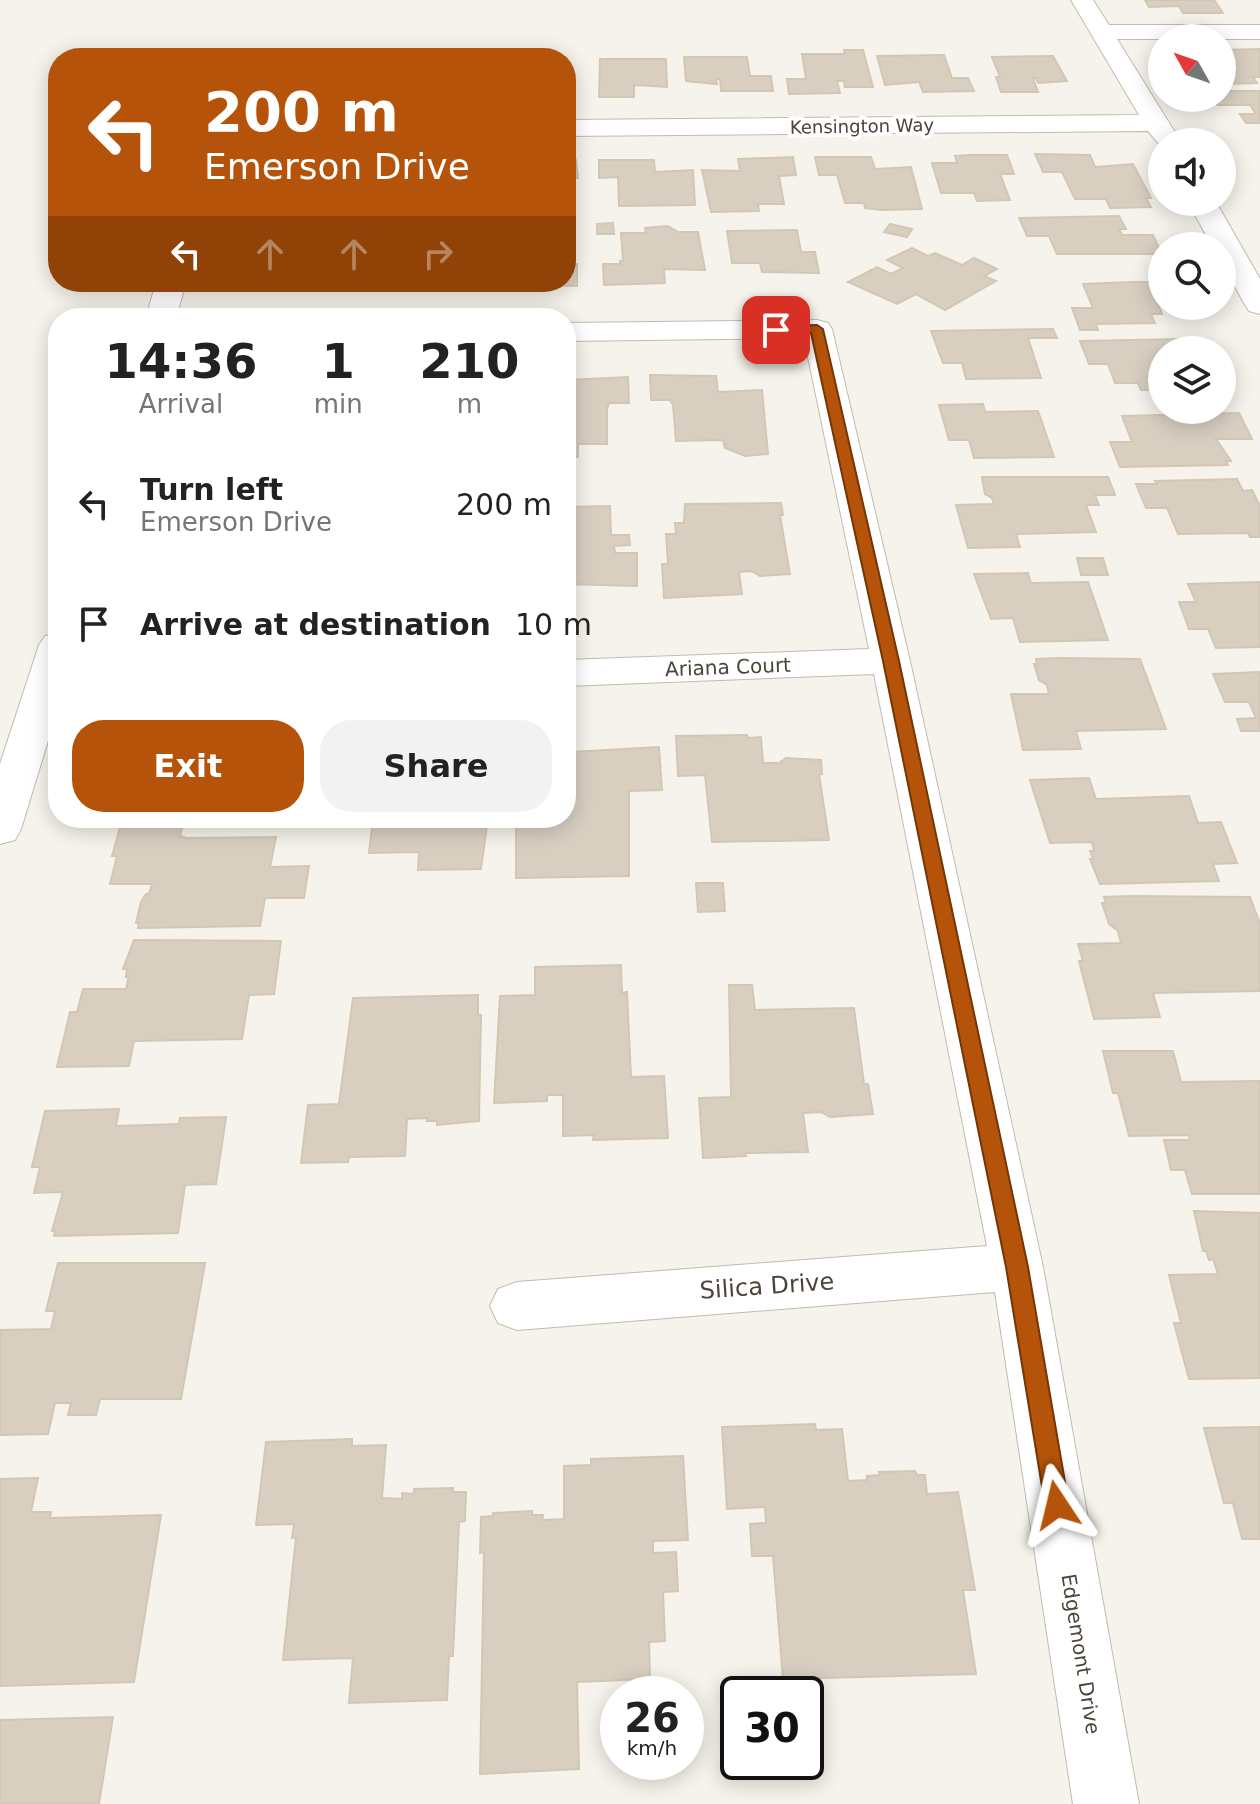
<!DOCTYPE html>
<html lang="en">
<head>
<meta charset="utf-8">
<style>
	:root { --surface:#fff; --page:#f2f2f2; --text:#222; --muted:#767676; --accent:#b45309 }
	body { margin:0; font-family:"DejaVu Sans",sans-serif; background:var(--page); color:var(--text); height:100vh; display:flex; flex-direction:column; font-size:30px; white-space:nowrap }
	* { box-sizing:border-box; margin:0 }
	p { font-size:26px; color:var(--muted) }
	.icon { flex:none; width:44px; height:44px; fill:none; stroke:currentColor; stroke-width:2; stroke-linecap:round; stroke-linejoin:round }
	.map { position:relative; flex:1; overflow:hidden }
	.drawer { position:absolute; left:48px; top:308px; width:528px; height:520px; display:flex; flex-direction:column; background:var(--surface); border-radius:32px; box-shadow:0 4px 20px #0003 }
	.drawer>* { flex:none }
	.guide { position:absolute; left:48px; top:48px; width:528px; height:244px; border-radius:32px; box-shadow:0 4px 20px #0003; background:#b45309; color:#fff; overflow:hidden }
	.needle { width:52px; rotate:310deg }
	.fabs { position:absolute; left:1148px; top:24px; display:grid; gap:16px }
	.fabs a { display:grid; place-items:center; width:88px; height:88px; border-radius:50%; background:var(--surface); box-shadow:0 4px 20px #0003; font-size:40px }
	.speed { position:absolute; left:600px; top:1676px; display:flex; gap:16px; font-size:40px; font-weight:700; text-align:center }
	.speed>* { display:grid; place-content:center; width:104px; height:104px; border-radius:50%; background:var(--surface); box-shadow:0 4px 20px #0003; line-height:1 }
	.speed small { font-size:20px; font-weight:400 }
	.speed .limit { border:4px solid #111; border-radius:12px; background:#fff; color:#111 }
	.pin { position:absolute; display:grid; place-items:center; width:68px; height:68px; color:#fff; margin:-34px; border-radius:16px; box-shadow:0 4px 12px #0006 }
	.me { position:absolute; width:88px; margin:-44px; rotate:350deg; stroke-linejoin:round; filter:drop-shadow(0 0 6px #0008) }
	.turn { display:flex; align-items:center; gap:28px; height:168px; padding:0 24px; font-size:36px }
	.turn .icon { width:104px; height:104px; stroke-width:2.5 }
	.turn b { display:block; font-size:56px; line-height:68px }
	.lanes { display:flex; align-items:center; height:76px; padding:0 24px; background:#0003; justify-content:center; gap:40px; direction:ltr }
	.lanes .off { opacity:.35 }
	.eta { display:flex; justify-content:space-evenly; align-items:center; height:136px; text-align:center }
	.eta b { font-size:48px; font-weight:700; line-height:56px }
	.button { display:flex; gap:16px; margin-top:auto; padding:16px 24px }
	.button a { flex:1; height:92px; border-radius:32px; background:var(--accent); color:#fff; font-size:32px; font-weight:700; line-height:92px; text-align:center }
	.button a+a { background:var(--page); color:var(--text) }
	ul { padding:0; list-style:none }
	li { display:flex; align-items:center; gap:24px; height:120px; padding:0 24px }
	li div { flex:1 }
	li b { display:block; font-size:30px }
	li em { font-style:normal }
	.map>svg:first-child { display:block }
</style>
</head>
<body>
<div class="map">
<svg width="1260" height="1804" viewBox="0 0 1260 1804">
	<rect width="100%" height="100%" fill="#f6f3ec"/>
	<!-- building -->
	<path fill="#d8cfc1" stroke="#d3c7b4" stroke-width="2" d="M1145 0H1214L1223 13H1183L1179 6 1149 7Z
		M1260 49V77H1253L1257 83 1222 84V50Z
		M844 50H863L873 87H845L844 81H837L840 93 789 94 787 79H806L802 54H845Z
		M944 55 952 78H968L974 91 923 92 919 82 885 85 877 56Z
		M1053 56 1067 81 1038 83 1036 78H1033L1038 92H1001L996 77H1000L992 57Z
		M684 57H747L750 76H771L773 91H721L720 79H716L717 84 686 81Z
		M600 59H666L667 87 634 85V97H599Z
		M1222 91H1260V123H1246L1240 114H1256L1250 105H1217L1213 98H1222Z
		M1035 154 1090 155 1095 167 1133 164 1151 198H1146L1151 207 1110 208 1106 199H1075L1062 172H1043Z
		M970 155H1007L1014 174H1000L1010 200 977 201 974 193H941L932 163H957L955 156Z
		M793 157 796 175 779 176 784 204H758L759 211 711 212 702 170 740 171 738 159Z
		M815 157H871L875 169 911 167 922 209 881 210 865 208 864 203H845L837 175H819Z
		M566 160H576L578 178H566Z
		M599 160H654L655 172 693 170 695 205 619 206 618 177 599 178Z
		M1119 216 1126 229H1119L1122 235H1153L1162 254H1057L1049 236H1027L1019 218Z
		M613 223 614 234H597V224Z
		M890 224 912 229 907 237 884 232Z
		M668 226 678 232H698L705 270 664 269 665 283 604 285 603 264H620V261H623L621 233H646L645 228Z
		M797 230 801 252H815L819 273 762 272 760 263H732L727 231Z
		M912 248 928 256 935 253 962 265 974 258 997 269 984 276 996 281 945 310 916 294 897 304 848 282 877 267 891 274 903 268 887 260Z
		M577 264V286L514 285V282H566V265Z
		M274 282H336L335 289 288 290 273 288Z
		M361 282H422V287L360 289Z
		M1133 282H1162V302H1157L1162 314H1151L1155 323 1096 324 1098 330H1080L1072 308H1093L1083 284Z
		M1053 329 1057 338H1028L1041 378 966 379 962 363H943L931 331Z
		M1182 339 1187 350H1162V390H1141L1138 383H1115L1108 364H1089L1080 341Z
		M650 375 716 376 718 392 762 390 768 454 745 456 725 448 723 440 676 441 673 405 670 400H651Z
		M628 377 629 403H609L607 409V444H578V457H566V380Z
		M983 404 985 412 1038 411 1054 457 974 458 969 440H949L939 405Z
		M1239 413 1252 439H1216L1231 461H1226L1228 465 1120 467 1110 442H1132L1122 416Z
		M982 477H1108L1115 495H1095L1099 505H1086L1096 532 1016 534 1020 547 968 548 956 505 994 504 992 498 985 494Z
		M1237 479 1243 491 1252 490 1260 506V537H1250L1248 533 1178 534 1167 508H1146L1136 484H1157L1155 481Z
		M781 503 783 515H780L790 574 760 576 751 571 739 572 742 594 664 598 662 564H668L666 534H676L675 523H684L685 504Z
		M610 506 611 535H629L630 545 614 546 615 553H637V586L566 584V507Z
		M1077 558H1103L1108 575H1081Z
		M1028 573 1031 583 1088 582 1108 640 1020 642 1013 618 991 619 974 574Z
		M1260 582V647L1216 648 1208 629H1189L1179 602H1196L1188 584Z
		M1058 658 1140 659 1166 729 1076 731 1081 749 1023 750 1011 694H1049L1047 685 1039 680 1034 664H1037L1036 659Z
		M1260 672V731H1241L1237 719 1256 718 1249 702H1225L1213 674Z
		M747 735 748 738 761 737 763 763H779L786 758 821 760 822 774H819L829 840 712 842 705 775 678 776 676 736Z
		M659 747 662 790 629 791V876L516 878V818H566V781H571V752Z
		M1089 778 1096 799 1189 796 1198 823 1221 822 1237 863 1213 864 1219 881 1100 884 1090 859H1093L1090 851H1094L1092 842 1050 843 1030 780Z
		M373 818H488L481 869 418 870 419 852 369 853Z
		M184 819 180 836 187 838 276 837 270 867 309 866 304 898H265L260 926 138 928 139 923H136L141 902 146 894H149L152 884H110L117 856H112L122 820Z
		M696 883H723L725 911 698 912Z
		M1129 896 1250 897 1260 924V991L1153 993 1160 1017 1094 1019 1079 961H1083L1078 944 1121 943 1118 931 1109 924 1102 903H1106L1104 897Z
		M134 940 281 941 274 994 249 995 242 1039 134 1041 129 1066 57 1067 70 1012H77L83 989H126L129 976 126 977 127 969H123Z
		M621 965 622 993 627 992 631 1077 664 1076 668 1138 593 1140 594 1135 563 1136V1095H547V1101L494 1103 500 996 535 995V967Z
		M729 985H752L755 1010 854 1008 864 1084H868L873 1114 830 1117 821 1112 803 1113 808 1152 745 1153 746 1156 703 1158 699 1098 731 1097Z
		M478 995V1015H481L479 1121 437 1125V1121H427V1118L407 1119 405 1156 349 1157 348 1162 301 1163 308 1105 339 1104 353 998Z
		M1103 1051H1173L1181 1082 1260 1081V1194H1192L1185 1170H1171L1164 1140H1190L1189 1135 1129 1136 1118 1093H1113Z
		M119 1109 116 1126 179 1124 180 1118 226 1117 216 1184 185 1185 178 1233 54 1236 55 1231H52L63 1192 34 1193 40 1167H32L45 1111Z
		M1194 1211 1260 1213V1378L1189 1379 1174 1323H1181L1169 1275 1218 1274 1213 1259 1209 1260 1206 1251H1203Z
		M58 1263H205L181 1399H100L96 1415H68L71 1403H55L48 1434 0 1435V1330L51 1329 55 1311H46Z
		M815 1424 816 1430 842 1429 848 1481 867 1480V1476L880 1475 879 1472 915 1471 917 1475H925L927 1494 958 1492 975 1590H963L976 1674 783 1679 773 1556H752L750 1524 766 1523 765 1507 727 1509 722 1427Z
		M1260 1427V1539H1242L1233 1503H1224L1204 1428Z
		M352 1439V1446L386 1445 382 1498 402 1499V1493L414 1494V1489L453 1488V1492H466L465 1521 459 1522 453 1656H449L447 1700 349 1703 353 1658 283 1660 296 1537 292 1538 294 1524 256 1525 266 1442Z
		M683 1456 688 1540 653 1541V1553L676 1552 678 1591 663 1592 665 1641 649 1642 650 1679 577 1682 579 1769 480 1774 484 1552 480 1553 481 1517 493 1516V1513L532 1511V1515H543L542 1520 564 1519V1466L591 1465V1459Z
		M38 1478 31 1512H51L50 1518 161 1515 134 1682 0 1686V1479Z
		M113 1717 99 1804H0V1720Z"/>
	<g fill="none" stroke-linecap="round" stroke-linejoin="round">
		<!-- minor casing -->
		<g stroke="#c2bbae" stroke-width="2">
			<path id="minor" d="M1071 0H1093L1109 25H1260V39H1117L1181 142H1162V148L1148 131 566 136V120L1139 115Z
				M1188 202H1216L1260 279V314L1249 311 1245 305 1222 263V246H1212Z
				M156 282H186L176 318H146Z
				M817 320 828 323 832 329 910 661 1043 1267 1139 1804H1073L995 1292 517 1330 498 1323 490 1306 498 1289 517 1282 987 1246 874 674 566 686V660L869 649 804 338 566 341V323Z
				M58 633V708L21 829 15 840 0 844V764L39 645 45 636Z"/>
		</g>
		<!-- minor -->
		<use href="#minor" fill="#fff" fill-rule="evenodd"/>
	</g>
	<!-- route -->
	<path fill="#b45309" stroke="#753606" stroke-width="2" d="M817 325 823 329 899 661 1028 1267 1069 1505 1065 1514 1057 1517 1048 1514 1045 1505 1006 1267 883 661 811 333H776L770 330 776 326Z"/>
	<g text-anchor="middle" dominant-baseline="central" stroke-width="8" stroke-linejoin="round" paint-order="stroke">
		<!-- far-street labels -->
		<g font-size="18" fill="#4b4439" stroke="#fff">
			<text transform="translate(862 126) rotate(-1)">Kensington Way</text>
		</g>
		<!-- street labels -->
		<g font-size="20" fill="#4b4439" stroke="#fff">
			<text transform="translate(728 667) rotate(-2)">Ariana Court</text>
			<text transform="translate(1081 1654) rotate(81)">Edgemont Drive</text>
		</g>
		<!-- near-street labels -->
		<g font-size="24" fill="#4b4439" stroke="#fff">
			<text transform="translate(767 1286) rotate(-4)">Silica Drive</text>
		</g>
	</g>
</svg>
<div class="fabs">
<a><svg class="needle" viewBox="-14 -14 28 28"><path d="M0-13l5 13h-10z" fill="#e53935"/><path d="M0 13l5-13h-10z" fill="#767676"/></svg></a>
<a><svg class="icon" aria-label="sound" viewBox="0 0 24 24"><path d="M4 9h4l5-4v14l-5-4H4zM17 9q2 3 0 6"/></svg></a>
<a><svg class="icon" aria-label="search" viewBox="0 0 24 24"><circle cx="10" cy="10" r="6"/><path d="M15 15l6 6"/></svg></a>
<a><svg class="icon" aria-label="layers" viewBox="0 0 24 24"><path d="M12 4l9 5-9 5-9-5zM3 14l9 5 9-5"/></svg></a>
</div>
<div class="speed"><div>26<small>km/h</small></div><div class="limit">30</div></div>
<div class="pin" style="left:776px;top:330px;background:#d93025"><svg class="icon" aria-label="arrive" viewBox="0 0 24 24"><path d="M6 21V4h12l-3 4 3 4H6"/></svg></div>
<svg class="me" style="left:1057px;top:1505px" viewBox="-20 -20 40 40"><path d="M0-17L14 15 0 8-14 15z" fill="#b45309" stroke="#fff" stroke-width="4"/></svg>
<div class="guide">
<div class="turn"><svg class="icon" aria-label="left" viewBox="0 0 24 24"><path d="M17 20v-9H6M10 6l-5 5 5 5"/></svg><div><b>200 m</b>Emerson Drive</div></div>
<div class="lanes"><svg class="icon" aria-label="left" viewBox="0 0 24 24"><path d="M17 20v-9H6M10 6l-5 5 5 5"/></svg><svg class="icon off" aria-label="ahead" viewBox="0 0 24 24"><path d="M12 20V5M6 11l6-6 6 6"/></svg><svg class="icon off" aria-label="ahead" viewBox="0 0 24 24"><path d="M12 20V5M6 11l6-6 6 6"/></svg><svg class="icon off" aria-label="right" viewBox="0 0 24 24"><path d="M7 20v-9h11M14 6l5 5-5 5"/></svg></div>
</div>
<section class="drawer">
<div class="eta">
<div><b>14:36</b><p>Arrival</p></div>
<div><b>1</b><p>min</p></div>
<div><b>210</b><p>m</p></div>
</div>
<ul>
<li><svg class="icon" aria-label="left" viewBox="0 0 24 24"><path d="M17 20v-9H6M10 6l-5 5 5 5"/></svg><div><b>Turn left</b><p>Emerson Drive</p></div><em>200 m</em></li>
<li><svg class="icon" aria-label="arrive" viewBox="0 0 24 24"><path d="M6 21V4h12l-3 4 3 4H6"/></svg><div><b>Arrive at destination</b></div><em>10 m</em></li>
</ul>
<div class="button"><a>Exit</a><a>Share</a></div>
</section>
</div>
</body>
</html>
